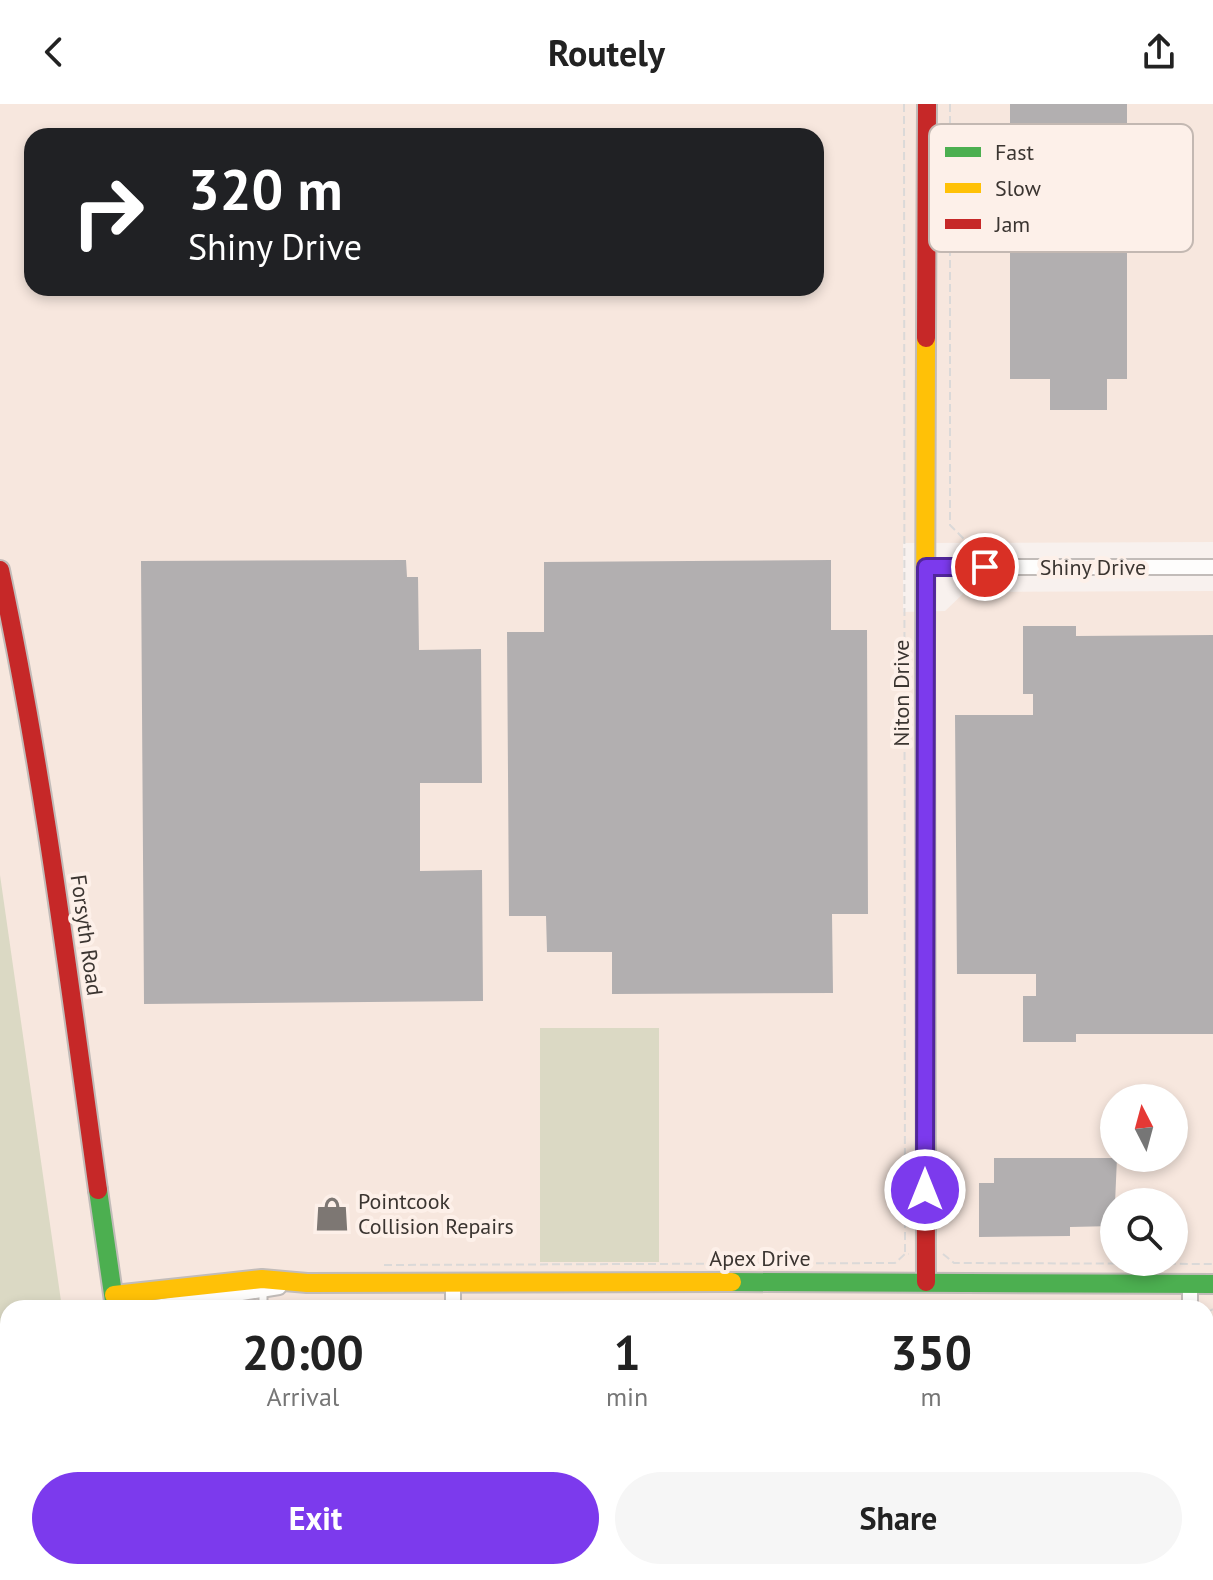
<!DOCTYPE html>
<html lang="en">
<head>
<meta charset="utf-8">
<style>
	:root { --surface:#fff; --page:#f6f6f6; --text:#222; --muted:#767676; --accent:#7c3aed }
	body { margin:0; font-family:"PT Sans",sans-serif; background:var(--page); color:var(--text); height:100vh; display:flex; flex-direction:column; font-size:30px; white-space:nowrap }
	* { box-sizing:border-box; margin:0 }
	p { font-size:26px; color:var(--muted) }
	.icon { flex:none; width:44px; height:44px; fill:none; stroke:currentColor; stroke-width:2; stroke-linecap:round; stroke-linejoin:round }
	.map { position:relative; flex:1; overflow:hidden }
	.side { position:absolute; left:0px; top:1196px; width:1214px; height:280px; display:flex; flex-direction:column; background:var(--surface); border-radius:24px 24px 0 0; box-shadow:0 4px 12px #0003 }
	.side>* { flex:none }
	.banner { position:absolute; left:24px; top:24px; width:800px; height:168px; border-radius:24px; box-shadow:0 4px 12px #0003; background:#202124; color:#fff; overflow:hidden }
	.needle { width:52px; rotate:354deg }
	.fabs { position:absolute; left:1100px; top:980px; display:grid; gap:16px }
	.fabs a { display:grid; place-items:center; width:88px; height:88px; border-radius:50%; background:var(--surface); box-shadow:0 4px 12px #0003; font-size:40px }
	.pin { position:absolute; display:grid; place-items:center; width:68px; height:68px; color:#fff; margin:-34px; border:4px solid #fff; border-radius:50%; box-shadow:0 2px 8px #0007 }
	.me { position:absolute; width:88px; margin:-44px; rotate:0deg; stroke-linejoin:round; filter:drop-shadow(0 0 6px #0008) }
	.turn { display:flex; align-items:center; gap:28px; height:168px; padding:0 32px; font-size:36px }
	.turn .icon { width:104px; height:104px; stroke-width:2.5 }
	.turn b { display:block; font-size:56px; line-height:68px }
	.eta { display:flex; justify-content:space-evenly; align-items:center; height:136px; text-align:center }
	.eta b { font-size:48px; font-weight:700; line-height:56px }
	.primary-button { display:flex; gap:16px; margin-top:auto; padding:16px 32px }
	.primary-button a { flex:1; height:92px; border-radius:48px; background:var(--accent); color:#fff; font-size:32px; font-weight:700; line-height:92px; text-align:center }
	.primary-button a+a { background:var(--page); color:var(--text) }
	header { display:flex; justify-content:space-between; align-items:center; height:104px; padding:0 32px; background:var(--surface); font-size:36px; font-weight:700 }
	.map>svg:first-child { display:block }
</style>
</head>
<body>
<header><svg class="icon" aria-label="back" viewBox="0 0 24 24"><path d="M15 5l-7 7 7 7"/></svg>Routely<svg class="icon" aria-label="share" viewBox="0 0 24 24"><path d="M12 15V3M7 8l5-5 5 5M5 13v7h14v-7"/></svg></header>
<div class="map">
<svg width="1213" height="1476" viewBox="0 0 1213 1476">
	<rect width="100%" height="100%" fill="#f8f1ee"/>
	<!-- built -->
	<path fill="#f7e7de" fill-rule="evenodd" d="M0 0H1213V438L903 439V508L945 507 965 488 1213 487V1476H0ZM32 32H816V184H32ZM1114 994H1174V1054H1114ZM1114 1098H1174V1158H1114ZM8 1204H1206V1468H8Z"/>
	<!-- green -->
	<path fill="#dbd9c4" d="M0 771 62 1204H8V1468H99L101 1476H0Z
		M540 924H659V1158H540Z"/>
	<!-- water -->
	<path fill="#c8dbef" d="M0 1390 8 1402V1468H52L53 1476H0Z"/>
	<!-- building -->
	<path fill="#b2afb0" d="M1010 0H1127V275H1107V306H1050V275H1010Z
		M406 456 407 473H418L419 546 481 545 482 679H420V767L482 766 483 897 144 900 141 457Z
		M831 456V526H867L868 810H832L833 889 612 890V848H547L546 812H509L507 528H544V458Z
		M1023 522H1076V532L1213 531V930H1076V938H1023V892H1036V870H957L955 611H1033V590H1023Z
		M994 1054H1117L1114 1122 1070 1123V1132L979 1133V1079H994Z"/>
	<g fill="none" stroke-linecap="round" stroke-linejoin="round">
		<!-- lane casing -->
		<g stroke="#c2bcb9" stroke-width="11">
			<path id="lane" d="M263 1204V1186
				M219 1468 220 1476
				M295 1476V1468
				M408 1476V1468"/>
		</g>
		<!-- street casing -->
		<g stroke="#c2bcb9" stroke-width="18">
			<path id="street" d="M926 463H1213
				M150 1204 279 1183
				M453 1204V1179
				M1190 1204V1181
				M141 1468 142 1476
				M157 1468 158 1476
				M452 1468V1476
				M1189 1476V1468"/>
		</g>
		<!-- fast casing -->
		<g stroke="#c2bcb9" stroke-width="22">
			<path id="fast" d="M98 1086 115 1204
				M732 1178 1213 1180"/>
		</g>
		<!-- slow casing -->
		<g stroke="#c2bcb9" stroke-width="22">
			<path id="slow" d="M925 546 926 234
				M114 1191 262 1175 307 1179 732 1178"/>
		</g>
		<!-- jam casing -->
		<g stroke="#c2bcb9" stroke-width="22">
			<path id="jam" d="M926 234 927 0
				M0 466C44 671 69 878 98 1086
				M925 546 926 1178"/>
		</g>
		<!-- path -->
		<path stroke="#dbd9d8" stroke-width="2" stroke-dasharray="8 4" stroke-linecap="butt" d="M904 0 905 1150
			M950 0V421L969 440
			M943 1150 954 1159 1213 1160
			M384 1161 895 1159 905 1150H909
			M322 1204 424 1198 429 1204
			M588 1204 1161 1199 1166 1204
			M1206 1209 1213 1205
			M1209 1209 1210 1476
			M434 1476V1468
			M476 1476V1468"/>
		<!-- lane -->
		<use href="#lane" stroke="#fefdfc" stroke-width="7"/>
		<!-- street -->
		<use href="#street" stroke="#fefdfc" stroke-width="14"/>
		<!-- fast -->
		<use href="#fast" stroke="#4caf50" stroke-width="18"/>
		<!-- slow -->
		<use href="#slow" stroke="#ffc107" stroke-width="18"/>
		<!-- jam -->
		<use href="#jam" stroke="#c62828" stroke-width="18"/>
	</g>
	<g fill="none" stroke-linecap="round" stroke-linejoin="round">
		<!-- route casing -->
		<g stroke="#51269a" stroke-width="20">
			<path id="route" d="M925 1086 926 463H985"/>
		</g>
		<!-- route -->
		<use href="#route" stroke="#7c3aed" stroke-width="14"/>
	</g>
	<!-- icons -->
	<defs>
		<g id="shop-bare" transform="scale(2.76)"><path d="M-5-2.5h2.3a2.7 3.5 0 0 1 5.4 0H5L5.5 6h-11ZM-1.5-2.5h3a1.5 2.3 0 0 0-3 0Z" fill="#7d7773" stroke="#fdf0e9" stroke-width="2.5" paint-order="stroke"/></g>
	</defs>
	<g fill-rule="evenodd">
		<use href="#shop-bare" x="332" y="1110"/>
	</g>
	<g text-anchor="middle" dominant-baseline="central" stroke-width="8" stroke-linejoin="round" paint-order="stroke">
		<!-- street labels -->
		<g font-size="22" fill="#3b3531" stroke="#fdf0e9">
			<text x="1093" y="463">Shiny Drive</text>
			<text transform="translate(901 589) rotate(-90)">Niton Drive</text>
			<text transform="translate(87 831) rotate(82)">Forsyth Road</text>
			<text x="760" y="1154">Apex Drive</text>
		</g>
		<!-- poi labels -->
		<g font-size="22" fill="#3b3531" stroke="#fdf0e9" text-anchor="start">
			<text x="358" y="1097">Pointcook<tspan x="358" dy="25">Collision Repairs</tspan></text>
		</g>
	</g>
	<!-- legend -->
	<rect x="929" y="20" width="264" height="128" rx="12" fill="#fdf0e9" stroke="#c3b8b2" stroke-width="2"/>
	<rect x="945" y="43" width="36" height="10" fill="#4caf50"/>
	<rect x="945" y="79" width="36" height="10" fill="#ffc107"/>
	<rect x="945" y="115" width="36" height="10" fill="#c62828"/>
	<g font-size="22" fill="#3b3531">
		<text x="995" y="56">Fast</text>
		<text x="995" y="92">Slow</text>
		<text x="995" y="128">Jam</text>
	</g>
</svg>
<div class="fabs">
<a><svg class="needle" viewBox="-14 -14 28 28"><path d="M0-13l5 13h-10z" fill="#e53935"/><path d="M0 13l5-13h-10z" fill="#767676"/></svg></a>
<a><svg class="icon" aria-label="search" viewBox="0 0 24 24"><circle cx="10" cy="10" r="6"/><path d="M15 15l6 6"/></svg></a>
</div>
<div class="pin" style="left:985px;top:463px;background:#d93025"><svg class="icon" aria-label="arrive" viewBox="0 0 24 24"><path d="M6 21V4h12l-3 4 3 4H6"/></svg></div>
<svg class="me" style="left:925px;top:1086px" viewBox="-20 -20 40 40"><circle r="17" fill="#7c3aed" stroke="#fff" stroke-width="3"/><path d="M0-11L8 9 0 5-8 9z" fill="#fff"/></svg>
<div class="banner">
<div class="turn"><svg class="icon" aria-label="right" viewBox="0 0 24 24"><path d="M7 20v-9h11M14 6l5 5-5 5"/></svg><div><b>320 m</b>Shiny Drive</div></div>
</div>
<section class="side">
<div class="eta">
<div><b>20:00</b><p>Arrival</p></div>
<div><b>1</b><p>min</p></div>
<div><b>350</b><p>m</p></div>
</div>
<div class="primary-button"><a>Exit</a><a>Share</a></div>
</section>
</div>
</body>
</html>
